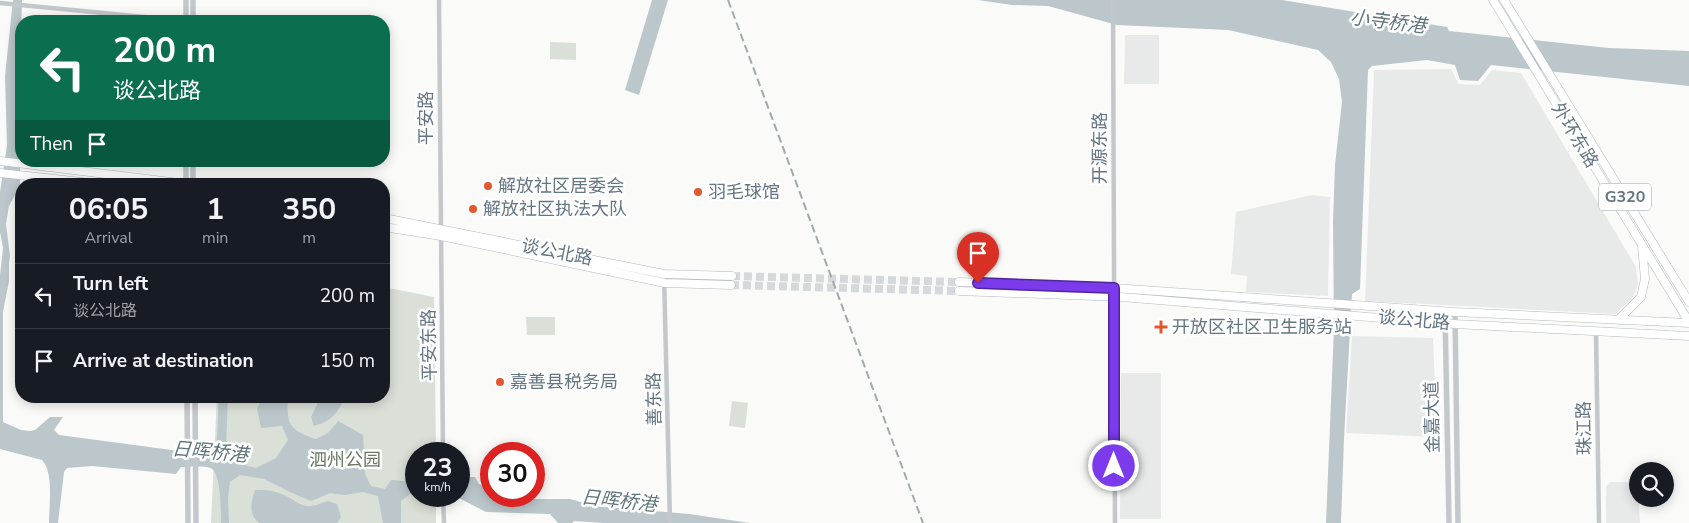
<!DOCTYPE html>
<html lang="en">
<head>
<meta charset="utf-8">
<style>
	:root { --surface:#171b24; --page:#20242c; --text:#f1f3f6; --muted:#9ea1a6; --line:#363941 }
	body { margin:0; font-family:"Nunito Sans","Noto Sans SC",sans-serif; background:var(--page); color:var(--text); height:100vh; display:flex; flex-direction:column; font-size:19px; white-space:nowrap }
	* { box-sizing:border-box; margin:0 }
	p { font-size:16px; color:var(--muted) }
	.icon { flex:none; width:28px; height:28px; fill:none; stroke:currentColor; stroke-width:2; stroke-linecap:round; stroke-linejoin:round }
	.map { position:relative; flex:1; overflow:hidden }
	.details { position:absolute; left:15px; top:178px; width:375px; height:225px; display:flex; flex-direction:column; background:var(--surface); border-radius:20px; box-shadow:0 2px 12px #0003 }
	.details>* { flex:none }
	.guide { position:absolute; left:15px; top:15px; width:375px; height:152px; border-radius:20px; box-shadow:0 2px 12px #0003; background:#0b6e4f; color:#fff; overflow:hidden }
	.controls { position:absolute; left:1629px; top:462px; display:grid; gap:10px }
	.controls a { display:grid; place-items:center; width:45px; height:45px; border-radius:50%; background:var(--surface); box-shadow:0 2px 12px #0003; font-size:25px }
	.speed { position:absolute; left:405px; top:442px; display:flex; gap:10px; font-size:25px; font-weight:700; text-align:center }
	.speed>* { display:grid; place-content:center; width:65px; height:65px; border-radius:50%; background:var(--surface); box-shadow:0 2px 12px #0003; line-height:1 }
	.speed small { font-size:12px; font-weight:400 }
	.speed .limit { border:8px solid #d22; background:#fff; color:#111 }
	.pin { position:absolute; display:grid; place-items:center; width:42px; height:42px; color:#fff; margin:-51px -21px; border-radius:50% 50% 50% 0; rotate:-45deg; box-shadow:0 0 5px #0007 }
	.pin .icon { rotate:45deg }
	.me { position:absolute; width:55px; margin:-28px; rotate:0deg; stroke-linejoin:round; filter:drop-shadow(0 0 4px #0008) }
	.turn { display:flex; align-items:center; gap:18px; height:105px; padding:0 15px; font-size:22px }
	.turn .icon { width:65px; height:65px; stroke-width:2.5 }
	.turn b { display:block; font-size:35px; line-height:42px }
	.then { display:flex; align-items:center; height:48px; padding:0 15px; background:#0003; gap:10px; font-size:19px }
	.eta { display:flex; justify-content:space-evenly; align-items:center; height:85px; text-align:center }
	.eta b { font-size:30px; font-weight:700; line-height:35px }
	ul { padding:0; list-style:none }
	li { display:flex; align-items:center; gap:15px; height:65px; padding:0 15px; border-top:1px solid var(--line) }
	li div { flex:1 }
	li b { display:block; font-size:19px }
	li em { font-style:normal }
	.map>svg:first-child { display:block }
</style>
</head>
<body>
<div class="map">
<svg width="1689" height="523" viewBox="0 0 1689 523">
	<rect width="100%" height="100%" fill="#fafaf8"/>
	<!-- built -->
	<path fill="#e8e9e9" d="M1125 35H1159V84H1124Z
		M1451 69 1459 84 1480 85 1492 70 1521 73 1636 267 1638 285 1632 299 1615 314 1365 301 1374 70Z
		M1312 195 1330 197 1328 296 1246 292 1247 276 1231 274 1236 212Z
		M1352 336 1433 338 1437 437 1346 433Z
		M1121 373H1161V519H1120Z
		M1610 482H1637L1640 523H1606V486Z"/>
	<!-- green -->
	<path fill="#dadfd7" d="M550 42 576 43V60L550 59Z
		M384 287 434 297 436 454H416V496H436V523H211L217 396H384Z
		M526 317H555V335H527Z
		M732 401 748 403 745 428 729 426Z"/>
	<!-- water -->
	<path fill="#bbc7cb" d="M13 0H22L19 100 21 108 20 186 9 206 6 224 10 256 9 262V281L3 312V422L21 430 30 431 35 430 50 417H63L54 430 59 435 179 451 181 458 216 457 219 396H228L226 448 223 455 226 460 256 468 276 458 288 440 282 426 261 428 257 409 263 396H286L288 398C286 425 290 430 316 439L328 433 338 421 363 435 365 474 371 486 385 489 391 480 416 482V494H410L401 501V523H383L378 496 363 492 345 495 330 493 311 501 290 492 264 479 240 475 230 482 228 498 229 523H221C221 512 221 475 212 469 207 465 188 467 181 467L176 474 92 466 67 468 64 472 58 523H49C49 505 54 473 42 460L0 449V275L3 248 0 232V192L7 145 5 76Z
		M652 0H668L639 95 625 90Z
		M978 0H1282L1447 27 1449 31 1609 48 1689 51V86L1491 65 1478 81 1460 80 1455 65 1427 60 1372 66 1368 70 1360 289 1352 294 1344 438 1341 523H1326L1334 328 1333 221 1335 165 1342 102 1339 79 1331 62 1318 50 1228 30 1117 25 1048 6 1012 5Z
		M321 396H346C336 414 334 420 314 426L311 417Z
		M468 477H475L479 484 491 488V496H518L528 499H570L595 506 689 514 750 523H604L574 521 572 523H558L550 514 486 512 455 496H459V485H464Z
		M255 490C262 490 269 490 276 492 300 499 299 514 327 501L337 504 341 517 337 523H259C248 514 251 502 255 490Z"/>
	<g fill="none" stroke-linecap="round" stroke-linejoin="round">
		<!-- primary-tunnel -->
		<path stroke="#d5d9db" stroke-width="8" stroke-dasharray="8 4" stroke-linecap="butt" d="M732 276 959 282
			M731 285 959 291"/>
		<!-- primary casing -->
		<g stroke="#b5babe" stroke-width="9">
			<path id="primary" d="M0 161 187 184
				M0 173 100 184
				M384 218 664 274 732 276
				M384 227 441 236 665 283 731 285
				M959 282 1114 288 1455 312 1689 323
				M959 291 1121 297 1455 324 1689 336
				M1618 320 1641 297 1645 279 1642 245"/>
		</g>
		<!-- trunk casing -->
		<g stroke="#b4b9bd" stroke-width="9">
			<path id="trunk" d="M1493 0 1689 322
				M1504 0 1689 302"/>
		</g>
		<!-- minor -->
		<path stroke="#c3c8cc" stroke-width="4.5" d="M439 0 443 454
			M1113 0 1115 523
			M0 3 165 19 193 21
			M664 274 670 523
			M1596 332 1599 523
			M443 496 444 523"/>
		<!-- tertiary -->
		<path stroke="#c3c8cc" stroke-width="5.5" d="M186 0V21
			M193 21V0
			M186 161V184
			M193 161V184
			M1445 311 1449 523
			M1455 312 1458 523
			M187 396 188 523
			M195 396 196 523"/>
		<!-- primary -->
		<use href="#primary" stroke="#fff" stroke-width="8"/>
		<!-- trunk -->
		<use href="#trunk" stroke="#fff" stroke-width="8"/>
		<!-- rail -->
		<path stroke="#a2aab0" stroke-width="2" stroke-dasharray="8 4" stroke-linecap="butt" d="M728 0 923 523"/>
	</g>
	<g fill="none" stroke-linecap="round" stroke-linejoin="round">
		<!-- route casing -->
		<g stroke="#51269a" stroke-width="12">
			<path id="route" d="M978 283 1114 288V466"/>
		</g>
		<!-- route -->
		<use href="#route" stroke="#7c3aed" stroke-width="9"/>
	</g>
	<!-- markers -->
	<g fill="#e4572e" stroke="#fff" stroke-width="2">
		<circle cx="488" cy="186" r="5"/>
		<circle cx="698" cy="192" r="5"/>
		<circle cx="473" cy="209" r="5"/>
		<path d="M1158.5 319.5h5v5h5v5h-5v5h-5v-5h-5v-5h5z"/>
		<circle cx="500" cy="382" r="5"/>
	</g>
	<g text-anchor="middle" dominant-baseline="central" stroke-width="5" stroke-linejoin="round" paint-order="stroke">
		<!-- shield labels -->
		<rect fill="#fff" stroke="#939fa8" stroke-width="1" x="1599" y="183.5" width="52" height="27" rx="4"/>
		<g font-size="16" font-weight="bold" fill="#657683">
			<text x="1625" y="197">G320</text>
		</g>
		<!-- street labels -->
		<g font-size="18" fill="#657683" stroke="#fff">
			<text transform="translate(426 118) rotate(-90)">平安路</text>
			<text transform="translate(1575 135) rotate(59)">外环东路</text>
			<text transform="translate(1100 148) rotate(-90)">开源东路</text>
			<text transform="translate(557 252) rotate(11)">谈公北路</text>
			<text transform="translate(1414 320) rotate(5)">谈公北路</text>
			<text transform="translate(429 345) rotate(-91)">平安东路</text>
			<text transform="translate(654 399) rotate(-91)">善东路</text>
			<text transform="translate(1432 417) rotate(-91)">金嘉大道</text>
			<text transform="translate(1584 428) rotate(-91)">珠江路</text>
		</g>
		<!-- poi labels -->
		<g font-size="18" fill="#657683" stroke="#fff" text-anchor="start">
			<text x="498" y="186">解放社区居委会</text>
			<text x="708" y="192">羽毛球馆</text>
			<text x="483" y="209">解放社区执法大队</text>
			<text x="1172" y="327">开放区社区卫生服务站</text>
			<text x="510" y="382">嘉善县税务局</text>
		</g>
		<!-- park labels -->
		<g font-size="18" fill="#687a64" stroke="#fff">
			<text x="345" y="460">泗州公园</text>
		</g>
		<!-- water labels -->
		<g font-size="19" font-style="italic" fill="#60757c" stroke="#fff">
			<text transform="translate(1388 22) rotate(7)">小寺桥港</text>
			<text transform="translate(210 452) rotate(5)">日晖桥港</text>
			<text transform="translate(619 501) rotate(6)">日晖桥港</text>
		</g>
	</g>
</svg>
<div class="controls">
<a><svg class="icon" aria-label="search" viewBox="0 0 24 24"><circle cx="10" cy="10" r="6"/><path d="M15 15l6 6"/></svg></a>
</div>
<div class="speed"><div>23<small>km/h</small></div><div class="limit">30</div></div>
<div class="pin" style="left:978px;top:283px;background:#d93025"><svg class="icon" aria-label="arrive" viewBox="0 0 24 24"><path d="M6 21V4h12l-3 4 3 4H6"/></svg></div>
<svg class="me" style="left:1114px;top:466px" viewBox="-20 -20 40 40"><circle r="17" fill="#7c3aed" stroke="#fff" stroke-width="3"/><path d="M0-11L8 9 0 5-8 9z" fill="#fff"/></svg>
<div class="guide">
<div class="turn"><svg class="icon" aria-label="left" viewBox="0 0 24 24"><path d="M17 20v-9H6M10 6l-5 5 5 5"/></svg><div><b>200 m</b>谈公北路</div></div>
<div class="then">Then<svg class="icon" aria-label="arrive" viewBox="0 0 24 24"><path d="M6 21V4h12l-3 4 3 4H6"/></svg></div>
</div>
<section class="details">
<div class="eta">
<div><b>06:05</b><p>Arrival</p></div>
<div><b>1</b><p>min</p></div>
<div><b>350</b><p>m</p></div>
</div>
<ul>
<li><svg class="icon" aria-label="left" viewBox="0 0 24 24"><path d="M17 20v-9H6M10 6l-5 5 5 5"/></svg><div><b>Turn left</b><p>谈公北路</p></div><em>200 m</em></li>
<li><svg class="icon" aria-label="arrive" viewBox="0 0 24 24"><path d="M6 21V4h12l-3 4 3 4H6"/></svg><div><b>Arrive at destination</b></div><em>150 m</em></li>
</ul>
</section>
</div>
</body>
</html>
